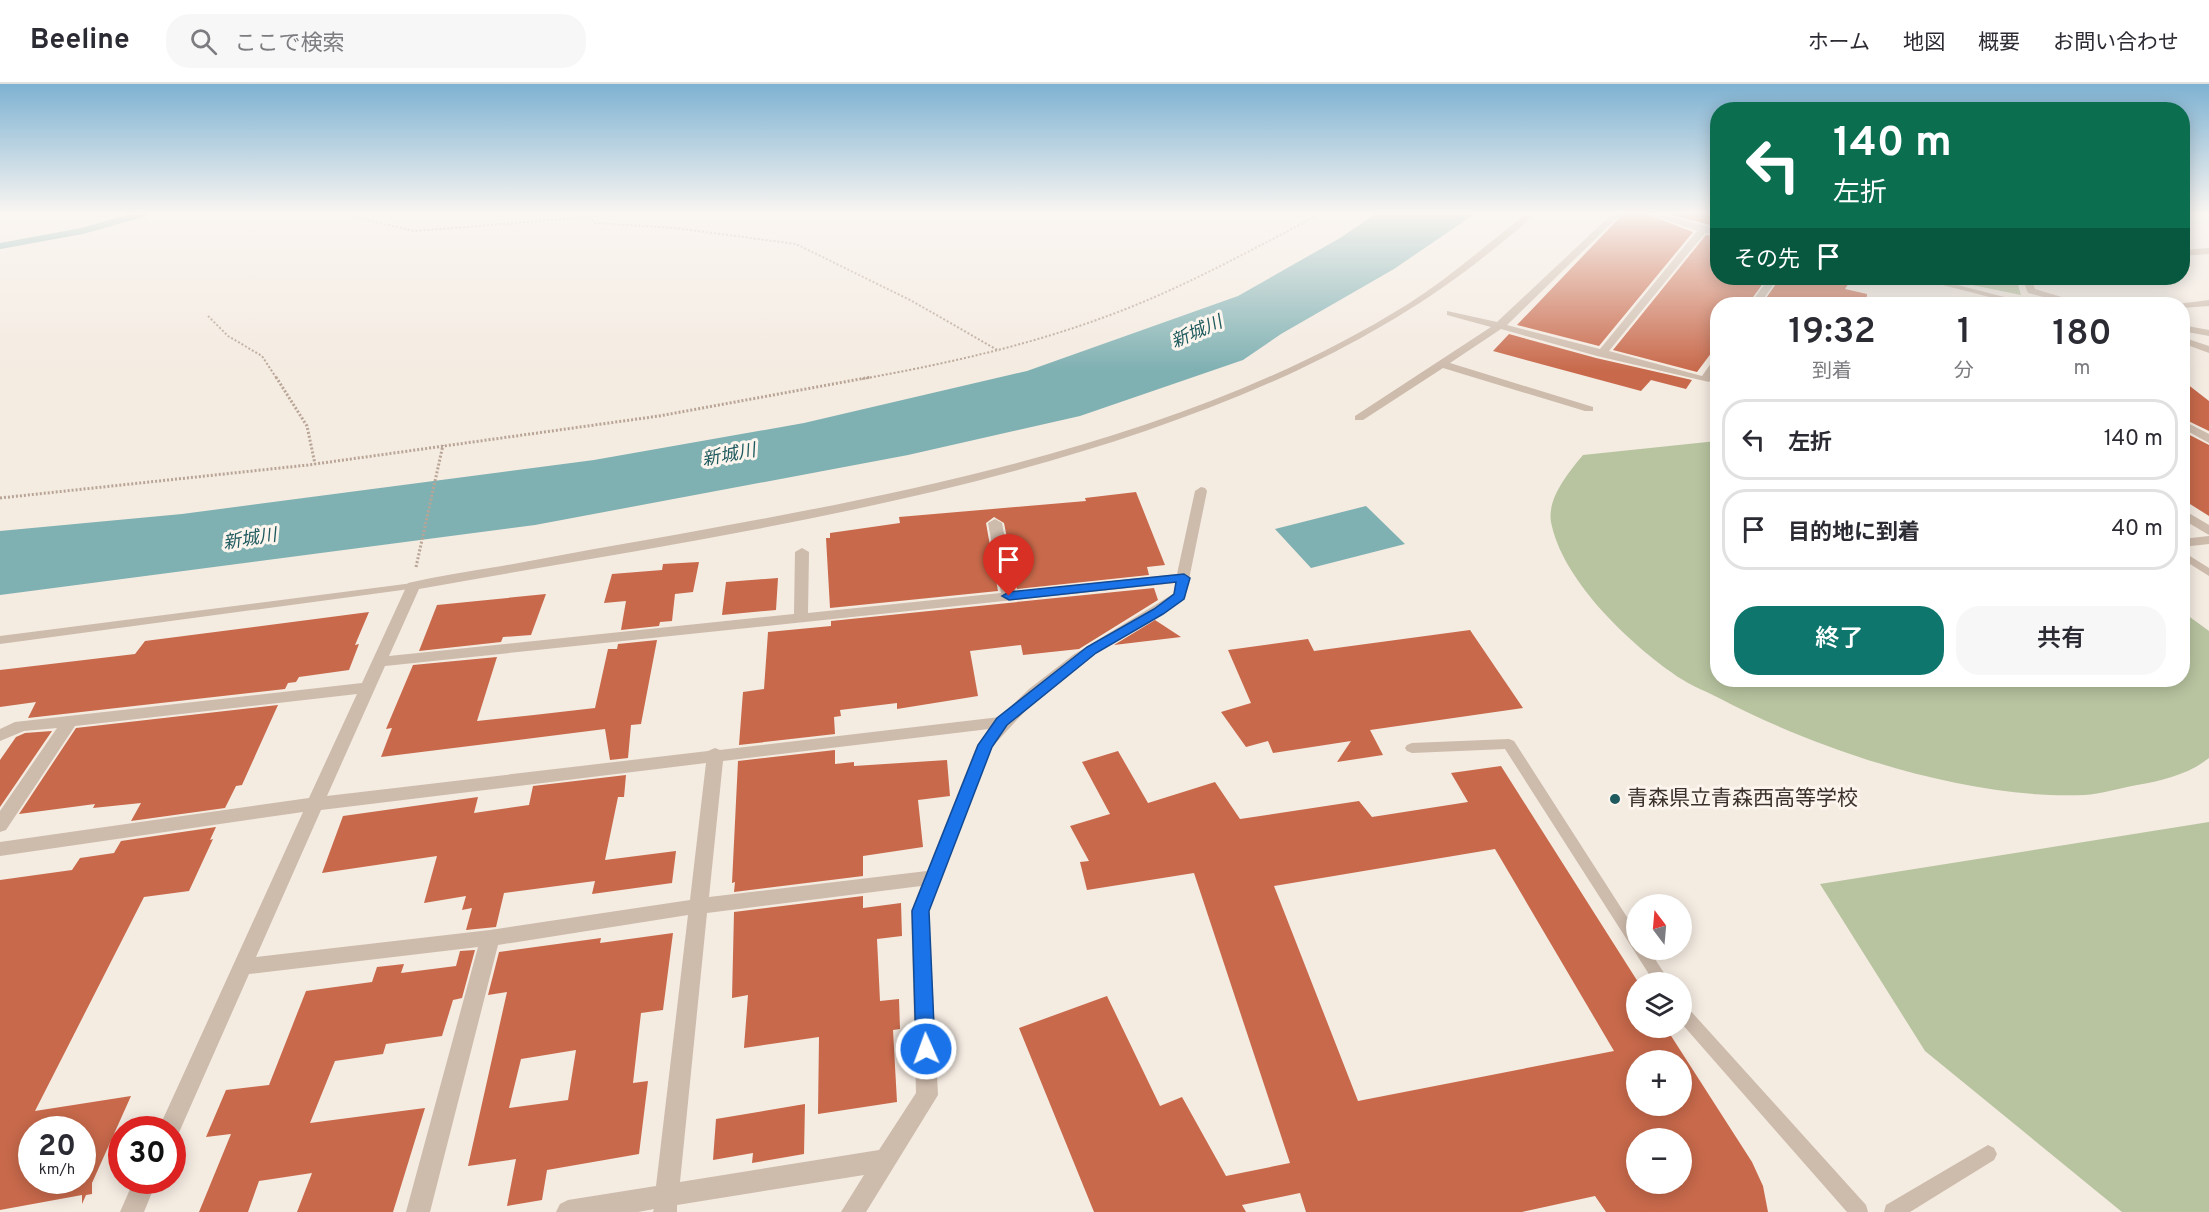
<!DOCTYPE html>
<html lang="ja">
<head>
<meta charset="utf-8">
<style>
	:root { --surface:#fff; --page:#f7f7f7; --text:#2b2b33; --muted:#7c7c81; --line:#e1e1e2; --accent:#0f766e }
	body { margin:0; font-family:Overpass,"Noto Sans JP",sans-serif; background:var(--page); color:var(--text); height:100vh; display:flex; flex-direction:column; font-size:22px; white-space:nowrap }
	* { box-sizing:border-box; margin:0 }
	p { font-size:20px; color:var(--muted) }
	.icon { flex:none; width:33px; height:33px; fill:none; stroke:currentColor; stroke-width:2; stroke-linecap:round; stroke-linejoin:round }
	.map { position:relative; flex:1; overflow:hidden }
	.panel { position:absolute; left:1710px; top:213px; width:480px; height:390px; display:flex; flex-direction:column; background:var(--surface); border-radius:24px; box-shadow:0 3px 15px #0003 }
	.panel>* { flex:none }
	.hud { position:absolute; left:1710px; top:18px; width:480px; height:183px; border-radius:24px; box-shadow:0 3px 15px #0003; background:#0b6e4f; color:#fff; overflow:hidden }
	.needle { width:39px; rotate:344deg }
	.tools { position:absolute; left:1626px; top:810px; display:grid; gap:12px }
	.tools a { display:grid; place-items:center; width:66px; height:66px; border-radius:50%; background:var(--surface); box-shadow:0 3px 15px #0003; font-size:30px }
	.speed { position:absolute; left:18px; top:1032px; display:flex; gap:12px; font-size:30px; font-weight:700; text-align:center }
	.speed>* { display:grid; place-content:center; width:78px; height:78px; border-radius:50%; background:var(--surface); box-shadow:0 3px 15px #0003; line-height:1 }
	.speed small { font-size:15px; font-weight:400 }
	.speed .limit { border:9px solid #d22; background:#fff; color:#111 }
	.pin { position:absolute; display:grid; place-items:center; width:51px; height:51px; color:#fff; margin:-62px -26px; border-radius:50% 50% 50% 0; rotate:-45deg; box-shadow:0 0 6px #0007 }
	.pin .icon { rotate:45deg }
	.me { position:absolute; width:66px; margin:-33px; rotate:358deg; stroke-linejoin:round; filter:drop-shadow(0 0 4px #0008) }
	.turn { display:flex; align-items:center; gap:21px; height:126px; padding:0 24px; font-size:27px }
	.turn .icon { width:78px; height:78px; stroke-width:2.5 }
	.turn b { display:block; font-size:42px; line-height:51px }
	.then { display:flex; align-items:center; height:57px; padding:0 24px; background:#0003; gap:12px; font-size:22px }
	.eta { display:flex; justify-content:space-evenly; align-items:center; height:102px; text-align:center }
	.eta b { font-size:36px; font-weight:600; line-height:42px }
	.action { display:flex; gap:12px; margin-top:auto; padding:12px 24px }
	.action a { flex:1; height:69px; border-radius:24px; background:var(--accent); color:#fff; font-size:24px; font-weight:600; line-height:69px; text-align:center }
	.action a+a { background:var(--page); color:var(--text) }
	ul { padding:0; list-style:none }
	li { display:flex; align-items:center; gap:18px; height:81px; margin:0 12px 9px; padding:0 12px; border:3px solid var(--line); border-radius:24px }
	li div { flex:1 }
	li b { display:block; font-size:22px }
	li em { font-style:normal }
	header { display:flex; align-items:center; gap:36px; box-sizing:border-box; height:84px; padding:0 30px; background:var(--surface); border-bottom:2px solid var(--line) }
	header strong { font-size:28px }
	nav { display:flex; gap:33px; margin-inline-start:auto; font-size:21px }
	.search { width:420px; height:54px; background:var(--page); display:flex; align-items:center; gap:15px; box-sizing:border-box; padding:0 21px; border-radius:24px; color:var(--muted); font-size:22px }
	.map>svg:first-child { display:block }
</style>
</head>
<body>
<header>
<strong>Beeline</strong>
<div class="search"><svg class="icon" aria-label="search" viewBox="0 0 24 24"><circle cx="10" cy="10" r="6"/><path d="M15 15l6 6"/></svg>ここで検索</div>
<nav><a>ホーム</a><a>地図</a><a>概要</a><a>お問い合わせ</a></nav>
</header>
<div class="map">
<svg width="2209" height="1128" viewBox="0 0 2209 1128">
	<rect width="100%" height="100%" fill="#f4ebe1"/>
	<!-- green -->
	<path fill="#b8c4a0" d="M1938 194H2016L2021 211Z
		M1717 357 1718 596H2182L2183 528 2209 547V674C2189 690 2162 697 2137 701 2120 704 2101 710 2084 711 1969 716 1819 667 1719 614 1703 606 1685 599 1671 588 1626 556 1562 495 1551 438 1547 414 1569 388 1583 371Z
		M2209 738V1128H2122L1925 967 1820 800Z"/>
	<!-- water -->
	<path fill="#7fb0b2" d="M1377 129H1476L1394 185 1281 250 1243 276 1080 332 908 371 535 441 0 511V447L182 430 594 376 804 339 1027 287 1238 212 1340 154Z
		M1366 422 1405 460 1311 484 1275 445Z"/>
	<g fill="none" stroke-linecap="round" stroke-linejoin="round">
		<!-- stream -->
		<path stroke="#7fb0b2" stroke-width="6" d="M0 162 82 147 146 129"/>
	</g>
	<!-- building -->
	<path fill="#c8694b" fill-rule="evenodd" d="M1624 129H1644L1693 148 1599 262 1517 241Z
		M1664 129 1718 130V143Z
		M1706 151 1718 153V194H1767L1748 220H1718V260L1697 288 1613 266Z
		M1780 194 1812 198 1815 194H1852L1845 205 1867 210 1866 220H1762Z
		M1509 250 1596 274 1692 296 1686 305 1651 296 1641 307 1493 267Z
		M2182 296 2209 317V347L2182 334Z
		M2182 347 2209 361V432L2182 415Z
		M1136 408 1165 481 1147 483 1149 491 1017 505 1004 439 994 433 986 439 998 507 830 524 826 454H830V449L900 439 899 433 1086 417 1085 414Z
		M699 478 693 508 675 510 672 537 660 538 659 542 621 546 626 517 604 519 612 490 662 486 663 480Z
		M778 494 776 526 722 531 726 498Z
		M1154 504 1158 516 1079 565 1023 571 1021 561 970 567 978 612 897 625V619L840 626 841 632 834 633 835 650 739 661 743 608 764 605 768 548 831 542V537Z
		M546 510 531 551 503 553 501 558 419 567 437 521Z
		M369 528 355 561 359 560 349 586 299 593 296 598 288 599 285 605 28 634 36 618 0 623V586L135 570 145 557Z
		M1155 536 1181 553 1114 561Z
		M1470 546 1523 624 1370 646 1383 671 1337 678 1351 657 1273 669 1268 657 1246 663 1221 628 1251 619 1228 566 1308 555 1314 567Z
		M657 556 641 640 631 641 628 674 610 676 605 645 381 673 392 644 386 645 413 581 497 573 477 637 534 631 595 624 608 565H617L618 560Z
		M278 621 242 701 236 702 225 724 131 737 141 719 93 724 95 720 19 730 76 644Z
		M52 647 0 723V676L16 653 25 649Z
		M835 666V680L854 678V682L947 676 950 712 918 716 923 763 863 772V792L734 808 735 798 732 799 738 677Z
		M1118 667 1148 719 1215 698 1240 735 1359 717 1372 733 1468 718 1451 689 1501 682 1638 898 1636 944H1666L1752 1078 1763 1102 1768 1128H1606L1595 1112 1522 1128H1306L1300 1109 1242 1121 1246 1128H1094L1019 944 1107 912 1160 1022 1182 1013 1226 1092 1290 1079 1194 789 1087 806 1080 778 1089 777 1070 742 1110 730 1082 678ZM1495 765 1614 967 1358 1017 1274 802ZM1636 976H1682V1022H1636ZM1636 1054H1682V1100H1636Z
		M626 691 624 713H618L605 776 676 767 672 799 592 810 595 797 504 809 496 843 466 846 472 824 462 826 466 812 424 819 437 772 322 789 343 732 478 713 474 729 529 721 533 702Z
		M216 743 210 756 213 755 189 807 144 813 35 1027 131 1012 92 1099V1110L86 1111 82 1120V1111L0 1126V796L72 786 80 774 114 769 121 757ZM32 1046H82V1096H32Z
		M863 812V824L901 819 902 852 877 855 880 917 899 915 900 945 893 946 897 1018 818 1030 819 953 744 964 748 911 732 914 734 828Z
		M673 849 663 926 641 929 633 999 648 997 639 1070 547 1086 542 1116 507 1122 516 1075 468 1082 507 908 488 911 499 868 601 854 600 859ZM576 966 568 1016 509 1024 521 975Z
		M475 866 462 914 453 916 442 952 386 960 383 970 335 977 310 1039 425 1024 393 1128H297L312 1089 259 1097 248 1128H199L231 1050 206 1053 226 1006 269 1001 306 907 372 898 377 883 404 880 401 889 456 882 460 867Z
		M805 1020 804 1070 752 1079 753 1069 713 1076 716 1035Z"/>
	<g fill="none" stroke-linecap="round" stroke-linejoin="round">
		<!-- path-far1 -->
		<path stroke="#b9a596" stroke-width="2" stroke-dasharray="2 2" stroke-linecap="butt" d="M353 129V133L414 147 589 133 603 129
			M589 133 595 139 675 144 796 160 912 217 999 267
			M208 232 228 252 262 272 277 295
			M862 295C950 279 1035 260 1118 228 1189 201 1256 163 1323 129"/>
		<!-- path -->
		<path stroke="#b9a596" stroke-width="3" stroke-dasharray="2 2" stroke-linecap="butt" d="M276 293 307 342 315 380
			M0 414 308 381 659 332 871 293
			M416 483 443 361"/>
		<!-- service -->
		<path fill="#cdbbac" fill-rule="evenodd" d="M2182 467 2209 484V492L2182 475Z
			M413 499 417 500 419 502 417 504 0 560V552Z
			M1509 655 1514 657 1636 847V866H1649L1670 898H1654L1505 665 1412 669 1407 667 1405 664 1407 661 1412 659Z
			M1682 922 1688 924 1866 1121 1868 1128H1847L1682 940Z
			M1988 1061 1994 1064 1997 1070 1994 1076 1910 1128H1884L1886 1121Z"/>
		<!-- minor -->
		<path fill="#cdbbac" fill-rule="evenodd" d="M1527 129H1536C1524 142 1509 152 1495 164 1434 214 1368 253 1296 287 1025 412 711 452 419 505L389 572 794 530 795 468 802 464 809 468 808 529 1001 509 988 439 995 435 1002 439 1015 507 1177 490 1195 407 1201 403 1205 404 1207 407 1185 515 1097 568 1069 589 1027 625 992 663 929 827 938 1011 866 1128H841L864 1091 677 1121V1128H653L654 1125 638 1128H556L560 1120 568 1116 656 1102 688 831 498 861 430 1128H406L478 863 249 890 177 1053 172 1055V1046H158L303 728 0 772V758L309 714 357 610 75 642 6 746 0 748V727L57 644 24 647 0 657V645L15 638 362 599 408 499C439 492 471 487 502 482 562 471 621 460 680 450 924 406 1195 353 1408 220 1450 193 1488 160 1527 129ZM1176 499 1173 510 1073 571 1029 605 1000 633 720 666 715 664 708 667 327 712 385 582ZM989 645 977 661 927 787 709 813 723 677ZM706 679 690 816 490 846 256 873 321 726ZM921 802 911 827 916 1009 879 1066 680 1098 707 829Z
			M1613 129H1622L1507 241 1600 265 1697 147 1646 129H1657L1718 145V151L1705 149 1609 267 1702 292 1714 275 1718 274V286L1709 298 1597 272 1501 245 1450 279 1593 323V327H1585L1443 284 1363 336H1355V332L1491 243 1447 231V227L1497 238Z
			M2209 164V170L2182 172V166Z
			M1769 194H1778L1760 220H1750Z
			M1915 194H1930L2032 220H2017Z
			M2022 194H2031L2035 205 2085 220H2070L2028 209Z
			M2209 216V222L2182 224V220H2177Z
			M2182 241 2209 246V252L2182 247Z
			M2182 253 2209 262V269L2182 259Z
			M2182 336 2209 350V359L2182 344Z
			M2182 425 2209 441V451L2182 435Z
			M2209 452V460L2182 463V455Z
			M134 1096H157L144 1128H120Z"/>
	</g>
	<!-- sky -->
	<linearGradient id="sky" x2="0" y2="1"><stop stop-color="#7eb2d2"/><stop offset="0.45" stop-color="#faf6f2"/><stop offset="1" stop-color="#faf6f2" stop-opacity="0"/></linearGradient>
	<rect width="2209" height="287" fill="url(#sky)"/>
	<!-- route -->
	<path fill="#1a73e8" stroke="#114b97" stroke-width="1.5" d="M1184 490 1190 494 1184 515 1163 530 1096 569 1007 641 992 663 929 827 935 965 932 971 926 974 919 971 916 965 912 827 978 661 997 634 1087 563 1154 525 1174 510 1176 498 1009 516 1002 512 1009 508Z"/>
	<!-- markers -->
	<circle fill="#1f5a5e" stroke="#fbf5ee" stroke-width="2" cx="1615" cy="715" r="6"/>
	<g text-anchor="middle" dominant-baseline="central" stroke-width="6" stroke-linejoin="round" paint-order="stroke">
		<!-- far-water labels -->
		<g font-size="18" font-style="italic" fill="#1f5a5e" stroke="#fbf5ee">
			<text transform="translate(1197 249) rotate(-24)">新城川</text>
			<text transform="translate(729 372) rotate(-11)">新城川</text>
			<text transform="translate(250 456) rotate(-9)">新城川</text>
		</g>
		<!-- poi labels -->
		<g font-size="21" fill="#3b302b" stroke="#fbf5ee" text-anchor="start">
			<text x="1627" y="715">青森県立青森西高等学校</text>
		</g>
	</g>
</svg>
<div class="tools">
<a><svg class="needle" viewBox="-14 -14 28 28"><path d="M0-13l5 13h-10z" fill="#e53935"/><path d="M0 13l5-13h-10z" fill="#7c7c81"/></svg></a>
<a><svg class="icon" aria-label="layers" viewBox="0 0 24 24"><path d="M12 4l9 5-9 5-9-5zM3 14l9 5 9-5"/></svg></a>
<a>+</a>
<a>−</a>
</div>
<div class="speed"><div>20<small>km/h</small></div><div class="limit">30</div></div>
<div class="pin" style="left:1009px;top:512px;background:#d93025"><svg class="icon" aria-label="arrive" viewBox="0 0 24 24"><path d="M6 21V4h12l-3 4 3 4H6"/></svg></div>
<svg class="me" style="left:926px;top:965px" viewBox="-20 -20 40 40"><circle r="17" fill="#1a73e8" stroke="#fff" stroke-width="3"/><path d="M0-11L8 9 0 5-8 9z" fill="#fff"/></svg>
<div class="hud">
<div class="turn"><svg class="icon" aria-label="left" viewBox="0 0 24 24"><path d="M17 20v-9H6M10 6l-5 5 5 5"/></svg><div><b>140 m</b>左折</div></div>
<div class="then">その先<svg class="icon" aria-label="arrive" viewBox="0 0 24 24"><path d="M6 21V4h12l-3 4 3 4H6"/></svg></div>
</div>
<section class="panel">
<div class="eta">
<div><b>19:32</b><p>到着</p></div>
<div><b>1</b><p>分</p></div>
<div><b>180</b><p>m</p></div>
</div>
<ul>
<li><svg class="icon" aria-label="left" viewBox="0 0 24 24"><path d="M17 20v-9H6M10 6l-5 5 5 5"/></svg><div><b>左折</b></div><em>140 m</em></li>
<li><svg class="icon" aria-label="arrive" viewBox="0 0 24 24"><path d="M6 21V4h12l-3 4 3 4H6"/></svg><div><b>目的地に到着</b></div><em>40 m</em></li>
</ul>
<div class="action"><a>終了</a><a>共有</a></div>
</section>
</div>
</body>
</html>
